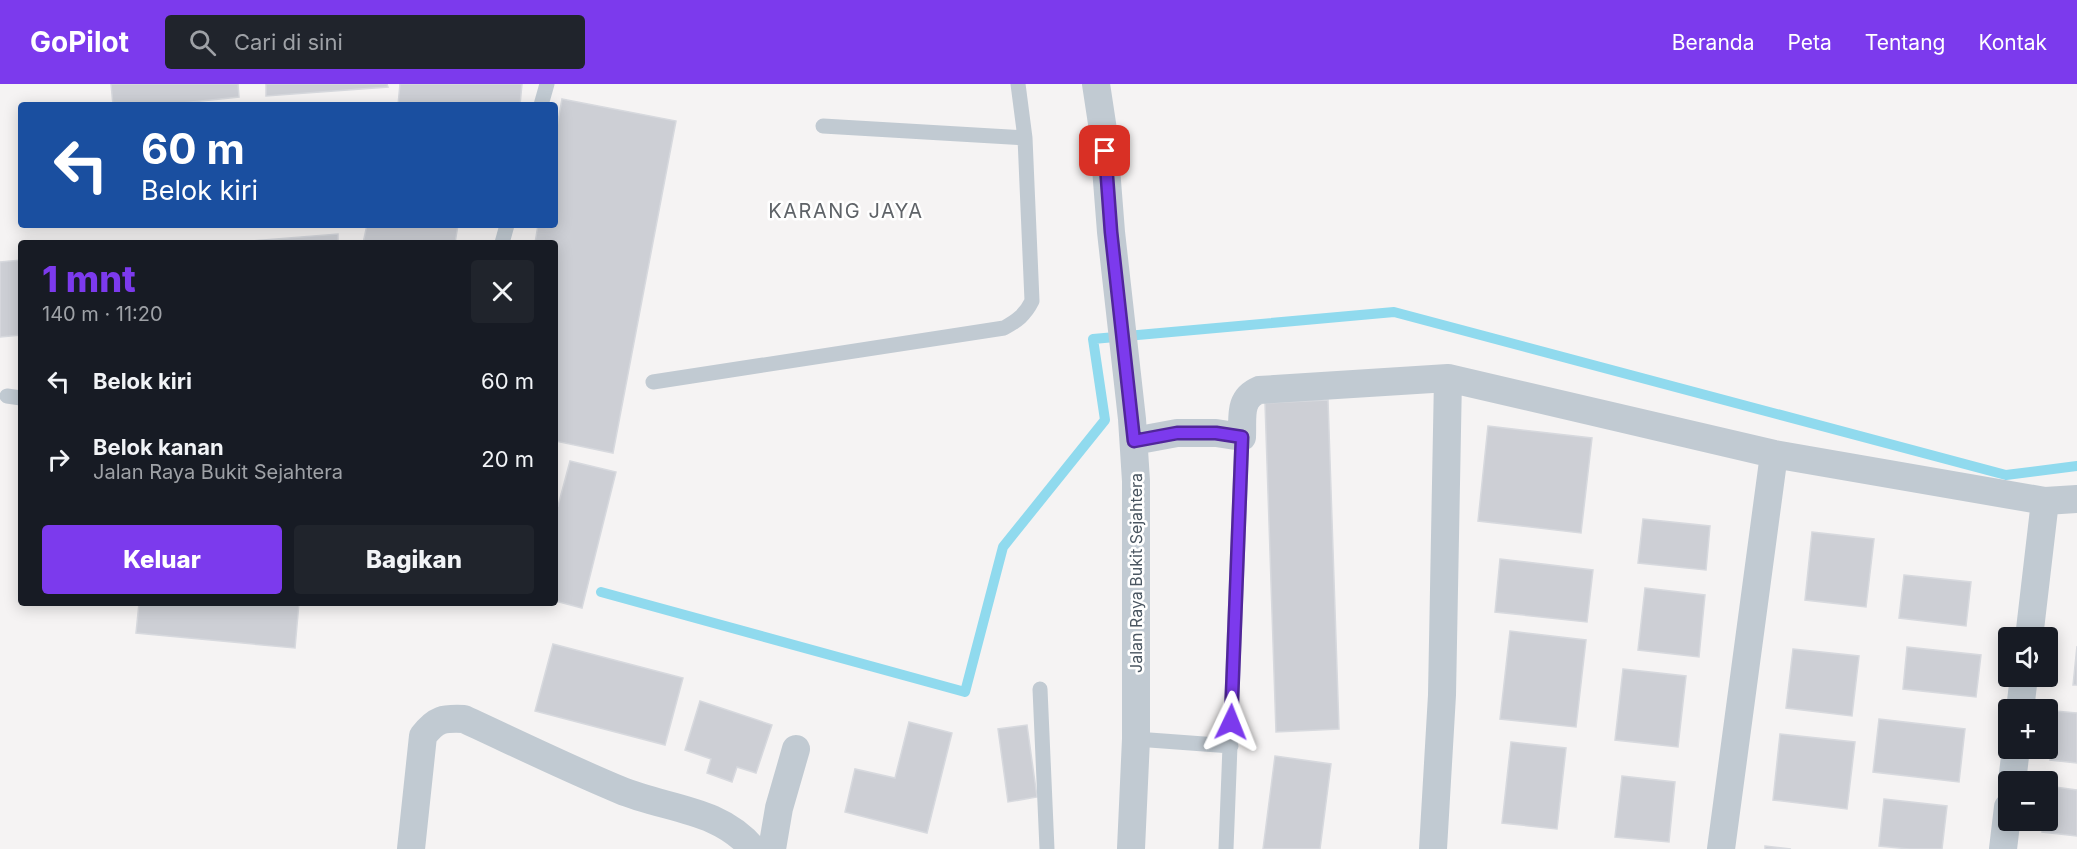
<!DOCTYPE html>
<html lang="id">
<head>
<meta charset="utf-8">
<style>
	:root { --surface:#171b24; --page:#20242c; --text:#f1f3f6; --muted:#9ea1a6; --accent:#7c3aed }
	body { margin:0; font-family:Inter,sans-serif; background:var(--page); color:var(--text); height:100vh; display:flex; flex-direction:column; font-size:22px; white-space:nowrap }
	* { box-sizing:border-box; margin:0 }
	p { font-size:20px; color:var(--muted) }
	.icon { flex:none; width:33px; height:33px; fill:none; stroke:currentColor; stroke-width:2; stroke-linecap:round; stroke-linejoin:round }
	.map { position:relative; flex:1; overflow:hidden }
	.panel { position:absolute; left:18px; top:156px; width:540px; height:366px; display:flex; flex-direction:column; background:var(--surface); border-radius:6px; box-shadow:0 3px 15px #0003 }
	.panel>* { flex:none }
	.banner { position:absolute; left:18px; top:18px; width:540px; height:126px; border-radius:6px; box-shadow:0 3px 15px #0003; background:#1a4fa0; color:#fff; overflow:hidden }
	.tools { position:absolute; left:1998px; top:543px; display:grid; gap:12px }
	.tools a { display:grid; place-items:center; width:60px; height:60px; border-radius:6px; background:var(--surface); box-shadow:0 3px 15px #0003; font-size:30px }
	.pin { position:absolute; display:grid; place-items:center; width:51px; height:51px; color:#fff; margin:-26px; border-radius:12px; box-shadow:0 3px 9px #0006 }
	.me { position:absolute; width:66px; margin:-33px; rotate:2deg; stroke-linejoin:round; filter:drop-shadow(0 0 4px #0008) }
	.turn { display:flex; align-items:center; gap:21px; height:126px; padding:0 24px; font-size:27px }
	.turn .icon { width:78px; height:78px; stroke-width:2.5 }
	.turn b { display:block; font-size:42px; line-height:51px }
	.round { display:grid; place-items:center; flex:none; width:63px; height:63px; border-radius:6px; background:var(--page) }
	.summary { display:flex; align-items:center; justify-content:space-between; height:102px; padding:0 24px }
	h1 { font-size:36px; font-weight:800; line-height:45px; color:var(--accent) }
	.primary-button { display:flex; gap:12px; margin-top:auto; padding:12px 24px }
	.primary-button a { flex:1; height:69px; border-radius:6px; background:var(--accent); color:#fff; font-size:24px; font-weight:800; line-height:69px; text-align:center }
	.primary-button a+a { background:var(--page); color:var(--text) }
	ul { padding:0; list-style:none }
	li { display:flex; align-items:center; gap:18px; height:78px; padding:0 24px }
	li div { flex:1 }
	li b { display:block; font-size:22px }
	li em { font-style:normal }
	header { display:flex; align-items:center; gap:36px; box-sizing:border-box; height:84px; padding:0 30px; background:var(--accent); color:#fff }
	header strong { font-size:28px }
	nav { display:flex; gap:33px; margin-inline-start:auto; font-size:21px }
	.search { width:420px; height:54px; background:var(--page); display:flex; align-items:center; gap:15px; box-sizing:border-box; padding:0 21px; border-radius:6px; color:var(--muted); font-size:22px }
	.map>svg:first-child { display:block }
</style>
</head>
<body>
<header>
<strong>GoPilot</strong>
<div class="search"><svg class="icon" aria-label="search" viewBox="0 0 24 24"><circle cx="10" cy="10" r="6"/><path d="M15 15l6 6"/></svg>Cari di sini</div>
<nav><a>Beranda</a><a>Peta</a><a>Tentang</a><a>Kontak</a></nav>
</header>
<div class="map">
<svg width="2077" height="765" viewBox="0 0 2077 765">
	<rect width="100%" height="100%" fill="#f5f3f3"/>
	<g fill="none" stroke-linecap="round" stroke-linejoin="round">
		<!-- stream -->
		<path stroke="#90daee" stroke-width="10" d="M601 508 965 608 1003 463 1105 336 1093 255 1394 228 2006 391 2077 382"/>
	</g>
	<!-- building -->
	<path fill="#cdcfd5" stroke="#d7d9de" stroke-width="1.5" d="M111 0H238L239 13 163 21H113Z
		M266 0H387L388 3 266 12Z
		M400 0H522L520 21H398Z
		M562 15 676 37 613 369 555 357V159H535L538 141H555V54Z
		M367 141H458L455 159H363Z
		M338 150V159H225Z
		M21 176V251L0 253V178Z
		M1328 316 1339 645 1276 648 1265 319Z
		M1488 342 1592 354 1581 449 1478 437Z
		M570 377 616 388 582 524 555 517V421L558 422Z
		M1643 435 1710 442 1706 486 1638 479Z
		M1812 448 1874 455 1866 523 1805 516Z
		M1500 475 1593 486 1587 538 1495 528Z
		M1904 491 1971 498 1966 542 1899 534Z
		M1645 504 1705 511 1699 573 1638 566Z
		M139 519H299L295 564 136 549Z
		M1510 547 1586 556 1576 643 1500 635Z
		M553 560 683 594 665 661 535 627Z
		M2077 562V601H2073Z
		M1907 563 1981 571 1976 613 1903 605Z
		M1793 565 1859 572 1852 632 1786 624Z
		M1623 585 1686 592 1678 663 1615 656Z
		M700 617 772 641 756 689 737 683 732 698 707 689 711 675 685 666Z
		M2055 627 2077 629V679L2050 676Z
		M1879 635 1965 645 1959 698 1873 688Z
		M909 638 952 649 927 749 845 728 855 685 895 694Z
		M1027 641 1037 713 1008 718 998 645Z
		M1780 650 1855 658 1847 725 1773 716Z
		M1511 658 1566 664 1557 745 1502 739Z
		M1275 672 1331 680 1320 765H1263Z
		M1622 692 1675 698 1669 758 1615 753Z
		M2048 702 2077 706V752L2042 748 2043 736H2048Z
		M1884 715 1947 722 1942 765H1909L1879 762Z
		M1765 762 1791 765H1765Z"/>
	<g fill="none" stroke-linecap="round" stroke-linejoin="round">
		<!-- lane -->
		<path stroke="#c1cad2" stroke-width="15" d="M541 21 547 0
			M823 42 1025 54
			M502 159 507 141
			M653 298 1004 244C1017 237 1025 231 1032 217L1025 54 1018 0
			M7 312 21 314
			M1040 605 1047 765
			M1136 655 1231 662
			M1226 765 1242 353"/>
		<!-- street -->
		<path stroke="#c1cad2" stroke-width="28" d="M1096 0 1103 46 1111 148 1132 335 1136 397V655L1131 765
			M1134 357 1177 349H1216L1242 353C1243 333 1238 315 1259 306L1448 294 1774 370 2045 417 2077 415
			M2029 554 2045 417
			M2020 626 2024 592
			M2012 698 2016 664
			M411 765 423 652C436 635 443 634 464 635 516 659 567 684 620 706 665 725 719 724 753 765
			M772 765 779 724 796 665
			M1433 765 1442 611 1448 294
			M1721 765 1774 370
			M2003 765 2008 723"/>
	</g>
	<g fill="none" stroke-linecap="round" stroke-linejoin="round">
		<!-- route casing -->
		<g stroke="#51269a" stroke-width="15">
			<path id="route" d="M1105 67 1111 148 1134 357 1177 349H1216L1242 353 1231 638"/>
		</g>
		<!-- route -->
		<use href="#route" stroke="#7c3aed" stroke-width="10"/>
	</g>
	<g text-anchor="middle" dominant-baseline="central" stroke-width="5" stroke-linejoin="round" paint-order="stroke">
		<!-- street labels -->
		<g font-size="16" fill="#4a5661" stroke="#fff">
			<text transform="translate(1136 489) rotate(-90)">Jalan Raya Bukit Sejahtera</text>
		</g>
		<!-- quarter labels -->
		<g font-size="20" letter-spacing="1.5" fill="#5f6368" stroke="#fff">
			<text x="846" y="127">KARANG JAYA</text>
		</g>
	</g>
</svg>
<div class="tools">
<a><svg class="icon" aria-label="sound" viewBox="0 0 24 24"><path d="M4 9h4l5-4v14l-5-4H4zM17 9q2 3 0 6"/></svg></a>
<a>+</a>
<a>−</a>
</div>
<div class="pin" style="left:1105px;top:67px;background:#d93025"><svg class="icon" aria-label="arrive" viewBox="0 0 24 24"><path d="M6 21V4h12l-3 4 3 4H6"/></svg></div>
<svg class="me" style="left:1231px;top:638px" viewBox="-20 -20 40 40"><path d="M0-17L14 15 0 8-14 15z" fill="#7c3aed" stroke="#fff" stroke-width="4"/></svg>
<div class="banner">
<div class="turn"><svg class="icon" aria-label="left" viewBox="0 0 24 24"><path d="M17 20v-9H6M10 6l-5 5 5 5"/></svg><div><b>60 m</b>Belok kiri</div></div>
</div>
<section class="panel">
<div class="summary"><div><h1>1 mnt</h1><p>140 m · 11:20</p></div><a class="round"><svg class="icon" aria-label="close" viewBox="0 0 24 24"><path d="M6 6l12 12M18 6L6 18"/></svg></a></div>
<ul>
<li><svg class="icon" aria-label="left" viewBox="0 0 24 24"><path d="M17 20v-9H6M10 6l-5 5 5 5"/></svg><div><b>Belok kiri</b></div><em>60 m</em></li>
<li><svg class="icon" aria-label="right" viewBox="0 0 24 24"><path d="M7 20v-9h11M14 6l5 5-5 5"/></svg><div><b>Belok kanan</b><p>Jalan Raya Bukit Sejahtera</p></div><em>20 m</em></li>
</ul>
<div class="primary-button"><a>Keluar</a><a>Bagikan</a></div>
</section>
</div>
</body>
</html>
